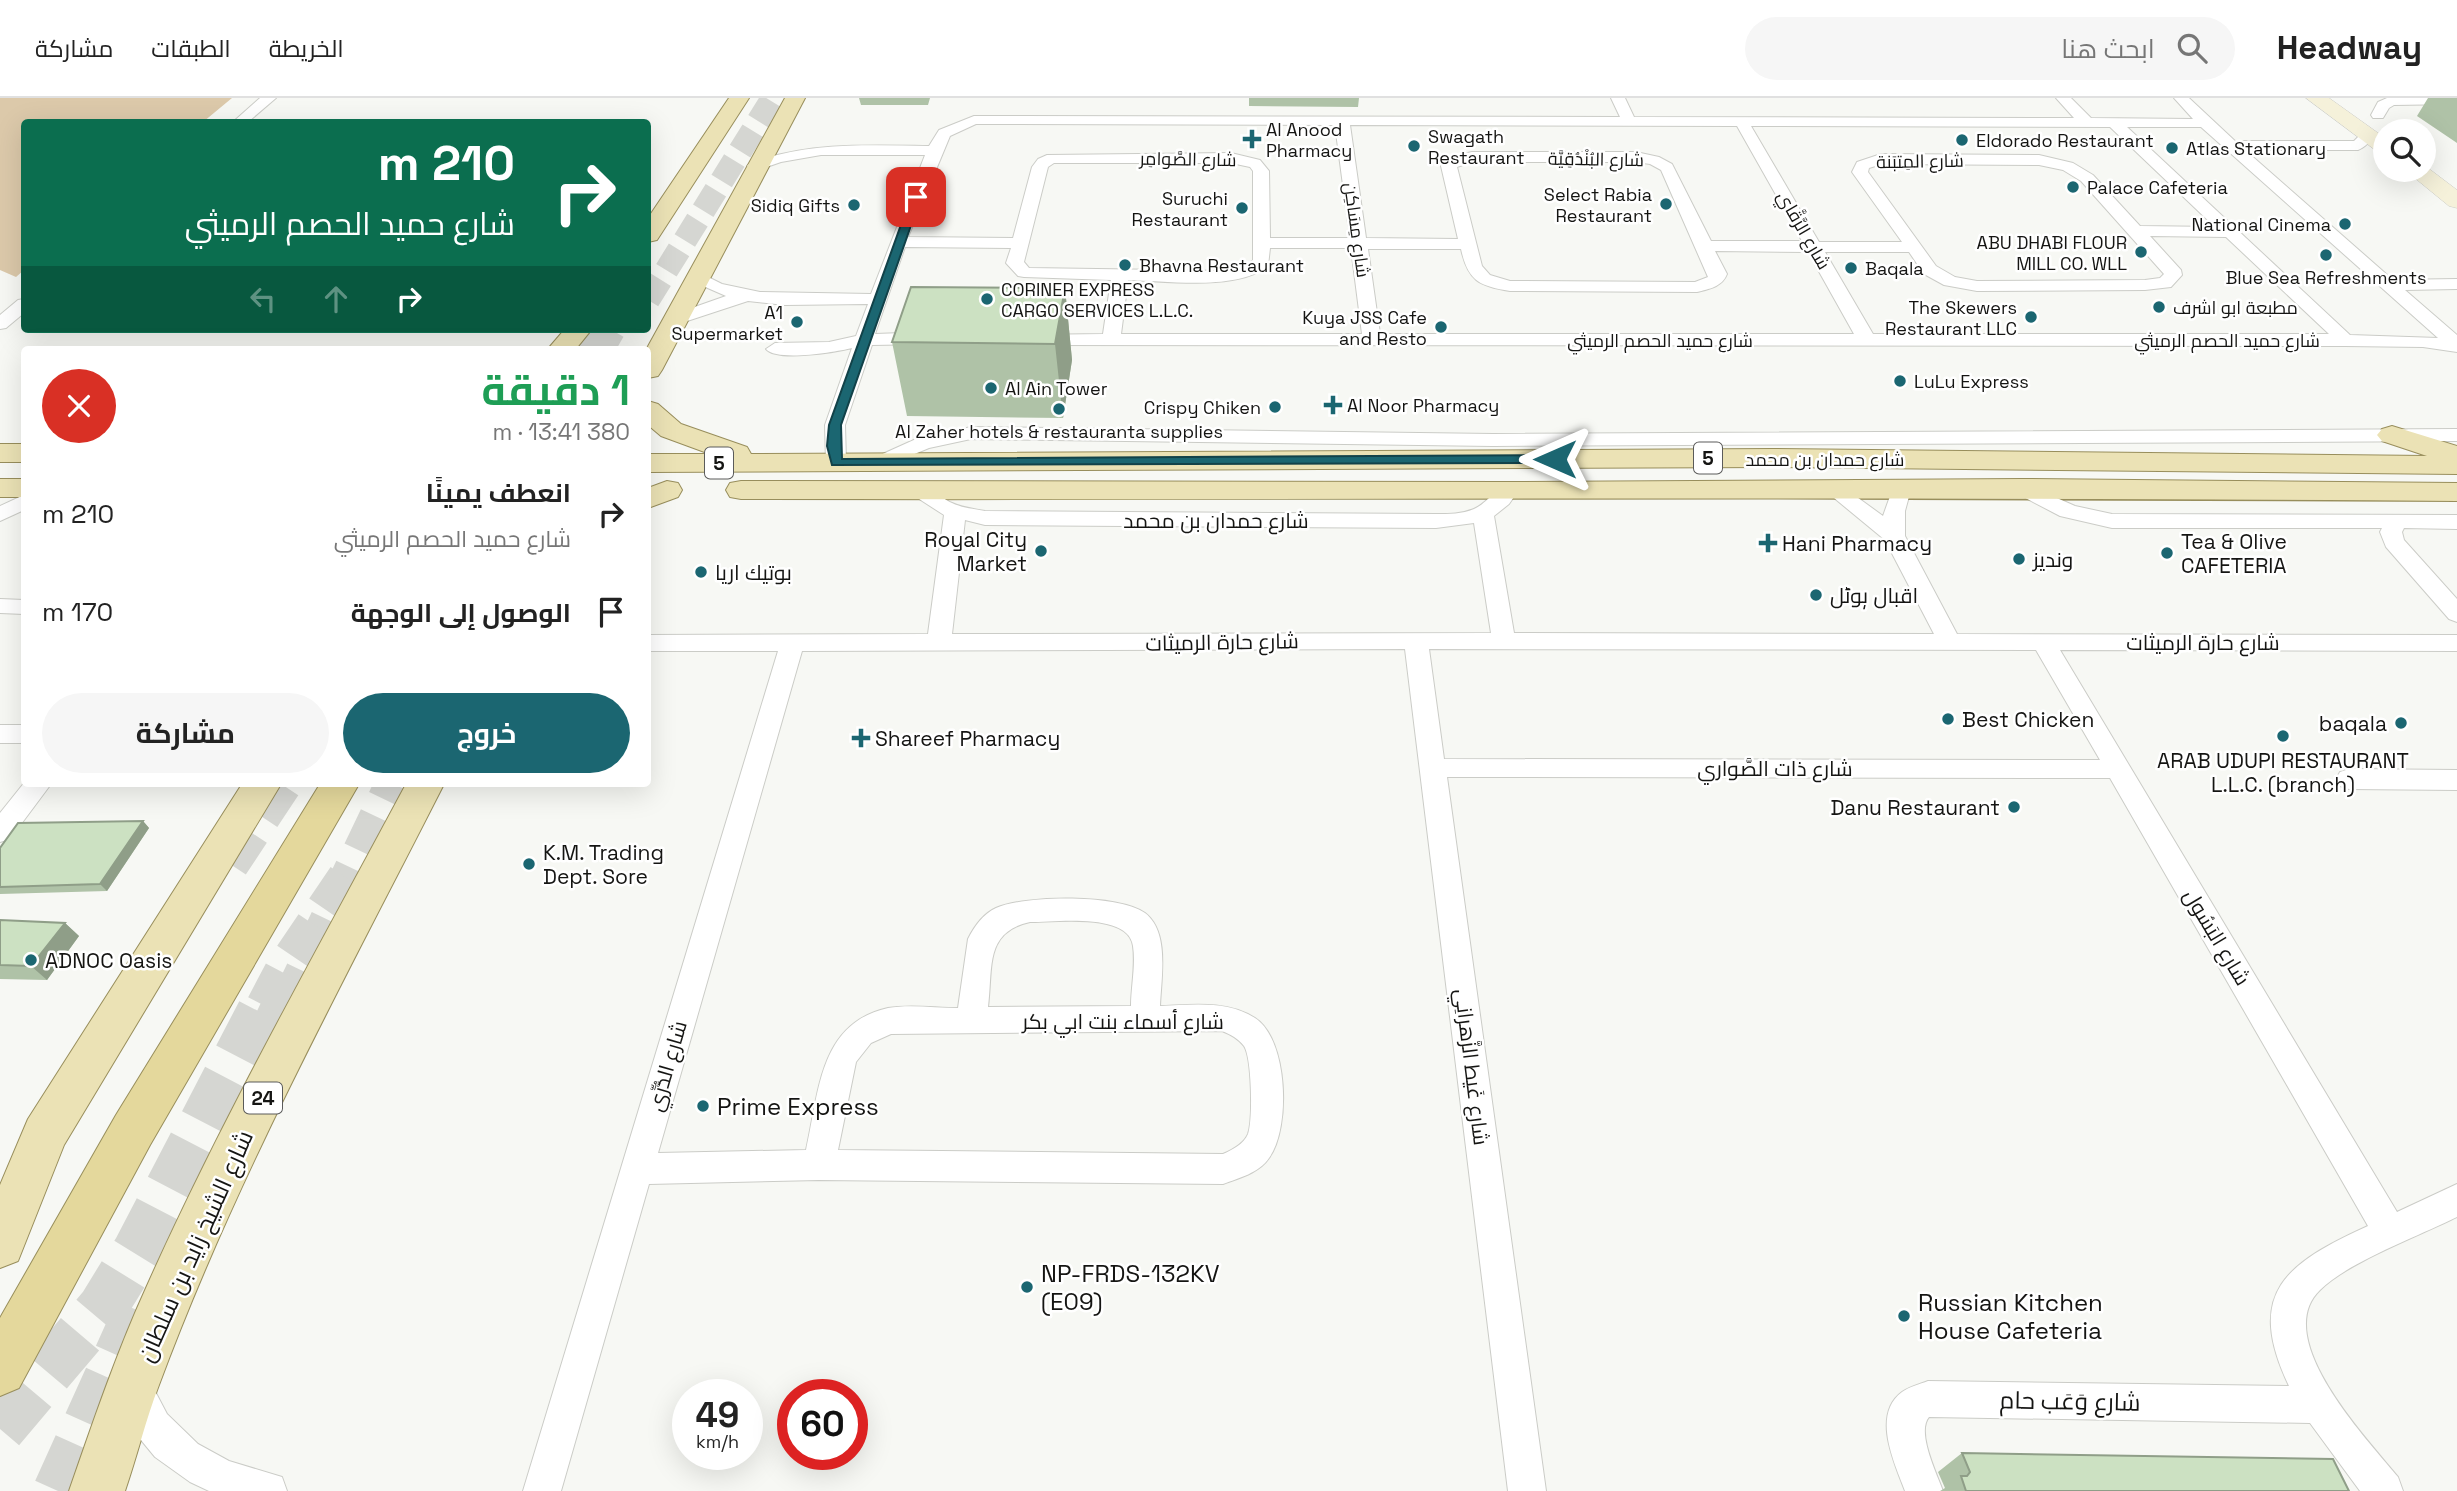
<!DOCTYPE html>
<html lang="ar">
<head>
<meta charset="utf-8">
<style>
	:root { --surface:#fff; --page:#f6f6f6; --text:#222; --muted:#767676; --line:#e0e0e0; --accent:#1b6671 }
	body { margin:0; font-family:"Space Grotesk",Cairo,sans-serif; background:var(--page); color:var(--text); direction:rtl; height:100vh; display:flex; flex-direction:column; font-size:26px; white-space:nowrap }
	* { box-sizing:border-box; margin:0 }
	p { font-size:23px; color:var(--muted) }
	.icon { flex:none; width:38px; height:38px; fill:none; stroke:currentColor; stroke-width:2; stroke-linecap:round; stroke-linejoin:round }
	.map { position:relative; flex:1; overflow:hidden; direction:ltr }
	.details { position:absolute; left:21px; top:248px; width:630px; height:441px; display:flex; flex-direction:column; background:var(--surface); border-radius:7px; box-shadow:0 7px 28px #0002; direction:rtl }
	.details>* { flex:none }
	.hud { position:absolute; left:21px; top:21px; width:630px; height:214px; border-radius:7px; box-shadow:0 7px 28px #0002; direction:rtl; background:#0b6e4f; color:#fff; overflow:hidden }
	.controls { position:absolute; left:2373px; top:21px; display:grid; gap:14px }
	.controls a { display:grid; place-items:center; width:63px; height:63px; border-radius:50%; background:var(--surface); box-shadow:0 7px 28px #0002; font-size:35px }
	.speed { position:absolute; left:672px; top:1281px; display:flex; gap:14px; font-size:35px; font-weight:700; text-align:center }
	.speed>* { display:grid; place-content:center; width:91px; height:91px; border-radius:50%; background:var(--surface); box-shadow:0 7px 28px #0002; line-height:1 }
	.speed small { font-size:18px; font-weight:400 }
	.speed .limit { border:10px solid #d22; background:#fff; color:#111 }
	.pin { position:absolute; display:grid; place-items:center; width:60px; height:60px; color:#fff; margin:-30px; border-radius:14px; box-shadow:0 4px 10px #0006 }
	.me { position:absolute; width:77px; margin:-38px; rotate:270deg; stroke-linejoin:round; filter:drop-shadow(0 0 5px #0008) }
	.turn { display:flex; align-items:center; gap:24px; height:147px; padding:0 21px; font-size:32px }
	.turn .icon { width:91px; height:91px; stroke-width:2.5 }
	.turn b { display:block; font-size:49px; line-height:60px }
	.lanes { display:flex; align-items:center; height:66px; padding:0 21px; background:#0003; justify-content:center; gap:35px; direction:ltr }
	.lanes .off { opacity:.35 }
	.round { display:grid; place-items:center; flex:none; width:74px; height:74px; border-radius:37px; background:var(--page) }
	.overview { display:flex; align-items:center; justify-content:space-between; height:119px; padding:0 21px }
	h1 { font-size:42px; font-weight:700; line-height:52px; color:#1e9e55 }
	.cta { display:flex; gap:14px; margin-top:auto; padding:14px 21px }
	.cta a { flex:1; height:80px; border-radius:42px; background:var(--accent); color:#fff; font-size:28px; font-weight:700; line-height:80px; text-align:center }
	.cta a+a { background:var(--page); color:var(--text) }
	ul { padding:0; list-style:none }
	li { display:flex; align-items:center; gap:21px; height:98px; padding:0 21px }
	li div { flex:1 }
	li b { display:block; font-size:26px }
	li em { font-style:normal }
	header { display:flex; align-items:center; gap:42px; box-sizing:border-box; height:98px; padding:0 35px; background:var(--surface); border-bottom:2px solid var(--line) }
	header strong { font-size:33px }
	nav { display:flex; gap:38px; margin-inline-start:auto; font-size:24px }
	.search { width:490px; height:63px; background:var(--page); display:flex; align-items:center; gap:18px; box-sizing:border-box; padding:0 24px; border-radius:38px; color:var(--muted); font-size:26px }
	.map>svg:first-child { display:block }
</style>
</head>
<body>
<header>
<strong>Headway</strong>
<div class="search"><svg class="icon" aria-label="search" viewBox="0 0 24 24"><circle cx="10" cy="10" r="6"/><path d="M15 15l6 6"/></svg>ابحث هنا</div>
<nav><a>الخريطة</a><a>الطبقات</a><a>مشاركة</a></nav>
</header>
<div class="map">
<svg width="2457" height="1393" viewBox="0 0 2457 1393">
	<rect width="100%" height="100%" fill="#f7f8f4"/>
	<!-- green -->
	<path fill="#dcc9aa" d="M0 0H232L203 24H24V172L16 179 0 172Z"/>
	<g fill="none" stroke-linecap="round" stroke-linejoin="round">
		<!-- trunk-tunnel-far3 -->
		<path stroke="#d5d6d2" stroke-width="24" stroke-dasharray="24 11" stroke-linecap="butt" d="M648 202 773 0"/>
		<!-- trunk-tunnel-far2 -->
		<path stroke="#d5d6d2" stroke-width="31" stroke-dasharray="31 15" stroke-linecap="butt" d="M598 252 610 231"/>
		<!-- trunk-tunnel-far1 -->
		<path stroke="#d5d6d2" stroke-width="38" stroke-dasharray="38 19" stroke-linecap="butt" d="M288 908 394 686"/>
		<!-- trunk-tunnel -->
		<path stroke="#d5d6d2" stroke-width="50" stroke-dasharray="50 24" stroke-linecap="butt" d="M271 942 288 906
			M58 1393 139 1213"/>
		<!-- motorway-tunnel-far2 -->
		<path stroke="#d5d6d2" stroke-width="31" stroke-dasharray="31 15" stroke-linecap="butt" d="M582 252 598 231"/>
		<!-- motorway-tunnel-far1 -->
		<path stroke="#d5d6d2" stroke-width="38" stroke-dasharray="38 19" stroke-linecap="butt" d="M230 766 283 686
			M265 908 285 870 355 767"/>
		<!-- motorway-tunnel -->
		<path stroke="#d5d6d2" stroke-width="50" stroke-dasharray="50 24" stroke-linecap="butt" d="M0 1331 103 1209 138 1152 266 906"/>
		<!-- minor casing -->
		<g stroke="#cbccc7" stroke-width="2">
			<path id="minor" d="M260 0H276L248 24H233Z
				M1611 0H1625L1634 19 2074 20 2056 0H2071L2091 20 2193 21 2174 0H2189L2235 43H2354L2363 34H2373L2375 37C2372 42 2364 50 2358 52H2245L2393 182 2457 181V191L2405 192 2457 237V254L2423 249 2345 248 1035 247 1026 241 1029 237 1103 236 1111 182 1024 179 1018 178 1006 165 1011 150 905 149 875 236 930 234 939 240 930 246 872 247 845 327 846 364 843 368H829L826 364 825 327 852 250C836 254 777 264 766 251L775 245 829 244 856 238 868 206 785 207 748 203 678 226 669 221 672 217 726 198 694 184 691 180 700 175 722 186 760 194 871 196 925 57H821L781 64 755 73 747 68 750 65C809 44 867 47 929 48L939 32 974 18 1620 19ZM976 26 1335 27 1350 140H1270L1269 73 1260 62 1231 55 1047 57 1038 61 1032 69 1013 140 908 139 950 38ZM1350 27 1737 28 1802 143H1711L1672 66 1659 59 1636 54H1472L1454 58 1441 68 1458 141 1366 140ZM1751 28 2110 29 2215 129 2140 128 2093 77 2073 65 2039 57 1881 56 1857 64 1852 74 1902 144H1819ZM2127 29H2201L2438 240 2350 237ZM1472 64H1636L1650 66 1661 72 1708 179 1695 184 1510 183 1490 177 1482 168 1457 69ZM1054 65H1231L1250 69 1253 73V162L1245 169 1232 173 1029 170 1024 164 1048 69ZM1882 66 2039 67 2063 72 2081 83 2164 176 2160 180 2145 182 1977 183 1955 179 1936 168 1868 74 1869 70ZM2150 138 2226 139 2329 236H1873L1825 154H1909L1924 176 1944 187 1977 193 2145 192 2171 189 2182 177 2181 172ZM1270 150H1351L1362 236H1121L1128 182C1168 183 1237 193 1268 168ZM1368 151H1461C1468 183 1479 188 1510 193L1697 194C1709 191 1722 189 1727 176L1715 153 1808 154 1854 236H1380Z
				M2387 0H2457V6L2394 7 2389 10 2383 20H2373L2371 17 2378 4Z
				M24 201V215L6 230 0 231V217L18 202Z
				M971 329 1493 336 2457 331V343L1493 348 971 341 929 350 883 369 876 367 873 363 876 359 916 341Z
				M1832 384 1839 386 1883 418 1894 387H1908L1911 391 1905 413V438L1957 536 2457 537V553L2060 552 2397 1114 2457 1086V1119C2419 1138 2348 1164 2320 1192 2270 1240 2367 1341 2398 1379L2403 1393H2360L2310 1325 1929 1319C1916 1334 1937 1376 1943 1393H1905C1895 1366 1871 1317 1902 1294 1909 1289 1920 1286 1928 1283L2289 1288C2244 1194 2287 1165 2368 1128L2110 680 1447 679 1546 1393H1508L1405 551 802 553 658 1055 806 1052C819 995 819 925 888 910 909 906 936 910 958 910L968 841C974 829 983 816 996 810 1026 797 1119 796 1145 815 1170 834 1161 880 1160 908 1192 907 1227 902 1255 920 1288 941 1291 1030 1269 1060 1259 1075 1239 1080 1223 1086L819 1082 649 1086 561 1393H523L778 553H648V537L928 536 944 417 913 397 910 393 913 389C930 384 938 399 952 405 962 410 975 411 985 413L1436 416C1449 416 1462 416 1474 411 1490 404 1498 384 1515 389L1518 393 1509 406 1494 418 1514 535 1934 536 1885 442 1822 390 1825 386ZM965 422 985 427 1436 430 1474 425 1491 535 952 536ZM1429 551 2036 552 2100 662 1444 661ZM1030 824C1055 824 1129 814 1133 848 1136 867 1131 889 1131 908L988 909C993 870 984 834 1030 824ZM1222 933C1230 936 1239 941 1244 948 1252 960 1253 1022 1248 1036 1244 1046 1232 1052 1223 1056L838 1052 856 964 871 945 891 936Z
				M2021 384 2075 408 2112 416 2457 417V431L2404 430 2402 434 2404 442 2457 501V524L2449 521 2386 449 2380 434 2382 430H2112L2060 418 2014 394 2011 390 2014 386Z
				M24 397V412L0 423V408Z
				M0 501 24 502V516L0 515Z
				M0 627H24V645H0Z
				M2349 671 2457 672V692L2349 691 2340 688 2336 681 2340 674Z
				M24 685 51 686 10 741 0 744V715Z
				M133 1271 146 1276 167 1316 198 1346 229 1363 282 1379 287 1393H209L190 1384 155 1359 141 1342 129 1324 115 1289 120 1276Z"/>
		</g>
		<!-- secondary casing -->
		<g stroke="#cbccc7" stroke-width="1">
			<path id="secondary" d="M2306 0H2329L2385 40V56L2378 54Z
				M2424 67 2457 92V110L2449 108 2405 72H2424Z"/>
		</g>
		<!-- primary casing -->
		<g stroke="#988e5c" stroke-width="2">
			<path id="primary" d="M729 0H749L657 142 648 144V120Z
				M785 0H805L662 272 658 278 648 280 646 252Z
				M565 231H592L575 252H547Z
				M648 303 658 306 681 326 747 349 751 356 1772 351 2427 358 2382 343 2377 337 2382 331 2392 328 2457 348V376L1772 369 648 374V356H710L661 338 648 327Z
				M0 346H24V364H0Z
				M0 381H24V399H0Z
				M2021 381 2457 385V403C1885 398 1313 402 741 401L730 399 726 392 730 385 741 383 1508 384Z
				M667 383 678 385 682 392 678 399 648 410V390Z
				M242 686H281L64 1047 18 1163 0 1170V1087L28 1021Z
				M406 686H444C344 883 236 1079 159 1287 146 1321 137 1358 125 1393H69C93 1324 116 1256 146 1190 223 1017 317 853 406 686Z"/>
		</g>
		<!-- trunk casing -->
		<g stroke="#988e5c" stroke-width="2">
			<path id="trunk" d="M320 686H359L150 1047 19 1290 0 1298V1220L116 1017Z"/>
		</g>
		<!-- minor -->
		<use href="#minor" fill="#fff" fill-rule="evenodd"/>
		<!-- secondary -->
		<use href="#secondary" fill="#f5f1da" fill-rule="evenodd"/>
		<!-- primary -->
		<use href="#primary" fill="#ebe2b5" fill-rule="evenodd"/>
		<!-- trunk -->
		<use href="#trunk" fill="#e4d89c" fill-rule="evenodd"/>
	</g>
	<!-- wall -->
	<path fill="#afc2a7" d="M859 0H930L928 7H861Z
		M1249 0H1359L1358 9 1249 8Z
		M2428 0H2457V45L2417 18Z
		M1065 190 1072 262 1063 320 907 318 892 244Z
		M143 723 149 730 107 793 0 796V750Z
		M0 822 65 825 79 838 47 882 0 881Z
		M1962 1355 2349 1393H1940L1945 1390 1938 1374Z"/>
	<!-- shaded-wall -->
	<path fill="#8f9e88" d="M1065 190 1072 262 1063 320 1055 246Z
		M143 723 149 730 107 793 100 786Z
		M65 825 79 838 47 882 31 868Z"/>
	<!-- building -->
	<path fill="#cce1c2" stroke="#8f9e88" stroke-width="2" d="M911 189 1065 190 1055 246 892 244Z
		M143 723 100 786 0 789V750L18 725Z
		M0 822 65 825 31 868 0 867Z
		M1962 1355 2333 1361 2349 1393H1966L1961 1378H1967L1970 1374Z"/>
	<!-- route -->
	<path fill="#1b6671" stroke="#124249" stroke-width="2" d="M916 96 921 99 841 327 842 361 1555 357 1561 361 1555 365 832 367 827 348 829 327 911 99Z"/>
	<!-- markers -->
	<g fill="#1b6671" stroke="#fff" stroke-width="2.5">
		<path d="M1248.5 30.5h7v7h7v7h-7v7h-7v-7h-7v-7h7z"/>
		<circle cx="1962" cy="42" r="7"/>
		<circle cx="1414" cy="48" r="7"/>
		<circle cx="2172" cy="50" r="7"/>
		<circle cx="2073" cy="89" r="7"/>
		<circle cx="1666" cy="106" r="7"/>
		<circle cx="854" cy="107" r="7"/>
		<circle cx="1242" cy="110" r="7"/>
		<circle cx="2345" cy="126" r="7"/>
		<circle cx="2141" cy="154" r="7"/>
		<circle cx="2326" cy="157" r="7"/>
		<circle cx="1125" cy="167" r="7"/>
		<circle cx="1851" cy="170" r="7"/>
		<circle cx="987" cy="201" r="7"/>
		<circle cx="2159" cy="209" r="7"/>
		<circle cx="2031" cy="219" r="7"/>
		<circle cx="797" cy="224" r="7"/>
		<circle cx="1441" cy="229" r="7"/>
		<circle cx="1900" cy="283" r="7"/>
		<circle cx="991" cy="290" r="7"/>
		<path d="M1329.5 296.5h7v7h7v7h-7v7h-7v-7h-7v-7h7z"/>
		<circle cx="1275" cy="309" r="7"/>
		<circle cx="1059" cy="311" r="7"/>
		<path d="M1764.5 434.5h7v7h7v7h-7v7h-7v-7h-7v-7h7z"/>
		<circle cx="1041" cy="453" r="7"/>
		<circle cx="2167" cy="455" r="7"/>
		<circle cx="2019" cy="461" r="7"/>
		<circle cx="701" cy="474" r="7"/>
		<circle cx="1816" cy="497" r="7"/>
		<circle cx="1948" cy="621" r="7"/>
		<circle cx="2401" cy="625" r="7"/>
		<circle cx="2283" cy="638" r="7"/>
		<path d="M857.5 629.5h7v7h7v7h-7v7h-7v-7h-7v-7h7z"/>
		<circle cx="2014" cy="709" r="7"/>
		<circle cx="529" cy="766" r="7"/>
		<circle cx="31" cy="862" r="7"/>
		<circle cx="703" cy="1008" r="7"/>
		<circle cx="1027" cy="1189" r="7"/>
		<circle cx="1904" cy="1218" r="7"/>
	</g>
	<g text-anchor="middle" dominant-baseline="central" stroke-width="5" stroke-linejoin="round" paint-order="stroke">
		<!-- far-poi labels -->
		<g font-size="18" fill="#151513" stroke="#fff" text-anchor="start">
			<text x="1266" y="31">Al Anood<tspan x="1266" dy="21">Pharmacy</tspan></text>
			<text x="1428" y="38">Swagath<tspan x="1428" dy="21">Restaurant</tspan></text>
			<text x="1976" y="42">Eldorado Restaurant</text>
			<text x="2186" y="50">Atlas Stationary</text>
			<text x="2087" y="89">Palace Cafeteria</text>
			<text x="1652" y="96" text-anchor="end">Select Rabia<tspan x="1652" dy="21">Restaurant</tspan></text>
			<text x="1228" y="100" text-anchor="end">Suruchi<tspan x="1228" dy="21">Restaurant</tspan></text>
			<text x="840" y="107" text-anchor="end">Sidiq Gifts</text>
			<text x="2331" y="126" text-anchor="end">National Cinema</text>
			<text x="2127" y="144" text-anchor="end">ABU DHABI FLOUR<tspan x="2127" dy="21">MILL CO. WLL</tspan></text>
			<text x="1139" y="167">Bhavna Restaurant</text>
			<text x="1865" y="170">Baqala</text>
			<text x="2326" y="179" text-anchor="middle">Blue Sea Refreshments</text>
			<text x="1001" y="191">CORINER EXPRESS<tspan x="1001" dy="21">CARGO SERVICES L.L.C.</tspan></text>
			<text x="2017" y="209" text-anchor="end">The Skewers<tspan x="2017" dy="21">Restaurant LLC</tspan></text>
			<text x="2173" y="209">مطبعة ابو اشرف</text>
			<text x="783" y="214" text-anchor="end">A1<tspan x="783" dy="21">Supermarket</tspan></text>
			<text x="1427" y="219" text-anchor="end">Kuya JSS Cafe<tspan x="1427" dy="21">and Resto</tspan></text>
			<text x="1914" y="283">LuLu Express</text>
			<text x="1005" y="290">Al Ain Tower</text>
			<text x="1347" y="307">Al Noor Pharmacy</text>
			<text x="1261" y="309" text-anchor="end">Crispy Chiken</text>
			<text x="1059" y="333" text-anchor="middle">Al Zaher hotels &amp; restauranta supplies</text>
		</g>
		<!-- far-street labels -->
		<g font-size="18" fill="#151513" stroke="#fff">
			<text transform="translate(1188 61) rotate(1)">شارع الصَّوامِر</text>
			<text transform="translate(1596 61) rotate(1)">شارع البُنْدُقِيَّة</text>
			<text transform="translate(1920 63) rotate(-1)">شارع المِتبَنة</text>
			<text transform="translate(1357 132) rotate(82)">شارع مِسَاكِن</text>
			<text transform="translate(1804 132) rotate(60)">شارع الرَّقَّاي</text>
			<text x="1660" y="242">شارع حميد الحصم الرميثي</text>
			<text x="2227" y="242">شارع حميد الحصم الرميثي</text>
			<text x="1825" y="361">شارع حمدان بن محمد</text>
		</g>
		<!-- shield labels -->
		<g fill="#fff" stroke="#5b5b5a" stroke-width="2">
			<rect x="1694" y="344.5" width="28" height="31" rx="5"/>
			<rect x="705" y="349.5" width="28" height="31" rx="5"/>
			<rect x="244" y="984.5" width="38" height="31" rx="5"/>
		</g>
		<g font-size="19" font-weight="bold" fill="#151513">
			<text x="1708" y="360">5</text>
			<text x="719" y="365">5</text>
			<text x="263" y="1000">24</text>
		</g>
		<!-- street labels -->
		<g font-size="21" fill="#151513" stroke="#fff">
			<text x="1216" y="422">شارع حمدان بن محمد</text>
			<text transform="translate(1222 544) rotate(-1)">شارع حارة الرميثات</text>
			<text x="2203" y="544">شارع حارة الرميثات</text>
			<text x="1775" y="670">شارع ذات الصَّواري</text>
			<text transform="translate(2217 839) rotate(59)">شارع البَسُول</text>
			<text x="1123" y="923">شارع أسماء بنت ابي بكر</text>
			<text transform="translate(667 968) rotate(-74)">شارع الدُّرِّي</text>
			<text transform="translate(1472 969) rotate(83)">شارع غَيط الزَّهرانِي</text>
		</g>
		<!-- poi labels -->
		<g font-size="21" fill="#151513" stroke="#fff" text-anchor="start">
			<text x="1027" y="441" text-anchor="end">Royal City<tspan x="1027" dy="24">Market</tspan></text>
			<text x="2181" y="443">Tea &amp; Olive<tspan x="2181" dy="24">CAFETERIA</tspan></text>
			<text x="1782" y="445">Hani Pharmacy</text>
			<text x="2033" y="461">ونديز</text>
			<text x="715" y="474">بوتيك اريا</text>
			<text x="1830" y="497">اقبال ہوٹل</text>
			<text x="1962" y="621">Best Chicken</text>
			<text x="2387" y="625" text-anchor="end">baqala</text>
			<text x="875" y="640">Shareef Pharmacy</text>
			<text x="2283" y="662" text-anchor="middle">ARAB UDUPI RESTAURANT<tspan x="2283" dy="24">L.L.C. (branch)</tspan></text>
			<text x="2000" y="709" text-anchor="end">Danu Restaurant</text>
			<text x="543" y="754">K.M. Trading<tspan x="543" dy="24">Dept. Sore</tspan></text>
			<text x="45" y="862">ADNOC Oasis</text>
		</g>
		<!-- near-poi labels -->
		<g font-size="24" fill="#151513" stroke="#fff" text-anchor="start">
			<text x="717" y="1008">Prime Express</text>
			<text x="1041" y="1175">NP-FRDS-132KV<tspan x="1041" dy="28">(E09)</tspan></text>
			<text x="1918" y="1204">Russian Kitchen<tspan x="1918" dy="28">House Cafeteria</tspan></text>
		</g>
		<!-- near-street labels -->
		<g font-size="24" fill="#151513" stroke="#fff">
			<text transform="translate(195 1148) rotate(-66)">شارع الشيخ زايد بن سلطان</text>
			<text transform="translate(2070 1303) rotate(1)">شارع وَعَب حام</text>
		</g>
	</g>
</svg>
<div class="controls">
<a><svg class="icon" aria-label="search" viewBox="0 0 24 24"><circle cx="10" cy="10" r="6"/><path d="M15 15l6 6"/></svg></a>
</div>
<div class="speed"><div>49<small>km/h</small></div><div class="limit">60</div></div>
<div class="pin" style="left:916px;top:99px;background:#d93025"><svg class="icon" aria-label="arrive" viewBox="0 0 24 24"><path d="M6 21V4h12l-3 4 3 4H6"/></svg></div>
<svg class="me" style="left:1555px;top:361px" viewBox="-20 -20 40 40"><path d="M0-17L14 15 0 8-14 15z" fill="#1b6671" stroke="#fff" stroke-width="4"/></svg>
<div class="hud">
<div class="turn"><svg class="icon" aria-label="right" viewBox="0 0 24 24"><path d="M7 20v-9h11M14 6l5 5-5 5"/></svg><div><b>210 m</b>شارع حميد الحصم الرميثي</div></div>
<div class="lanes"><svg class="icon off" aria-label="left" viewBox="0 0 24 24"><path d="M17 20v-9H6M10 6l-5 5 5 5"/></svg><svg class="icon off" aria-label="ahead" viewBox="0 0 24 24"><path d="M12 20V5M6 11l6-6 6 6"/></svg><svg class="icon" aria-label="right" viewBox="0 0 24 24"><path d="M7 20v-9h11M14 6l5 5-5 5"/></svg></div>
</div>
<section class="details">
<div class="overview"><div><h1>1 دقيقة</h1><p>380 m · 13:41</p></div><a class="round" style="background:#d93025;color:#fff"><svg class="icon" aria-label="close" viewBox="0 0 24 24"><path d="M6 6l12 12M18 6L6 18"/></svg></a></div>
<ul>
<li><svg class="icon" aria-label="right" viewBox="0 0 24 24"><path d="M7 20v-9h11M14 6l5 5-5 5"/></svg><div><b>انعطف يمينًا</b><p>شارع حميد الحصم الرميثي</p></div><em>210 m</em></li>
<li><svg class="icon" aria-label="arrive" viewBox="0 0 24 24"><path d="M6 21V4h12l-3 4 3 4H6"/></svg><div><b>الوصول إلى الوجهة</b></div><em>170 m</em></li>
</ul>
<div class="cta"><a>خروج</a><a>مشاركة</a></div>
</section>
</div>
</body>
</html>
